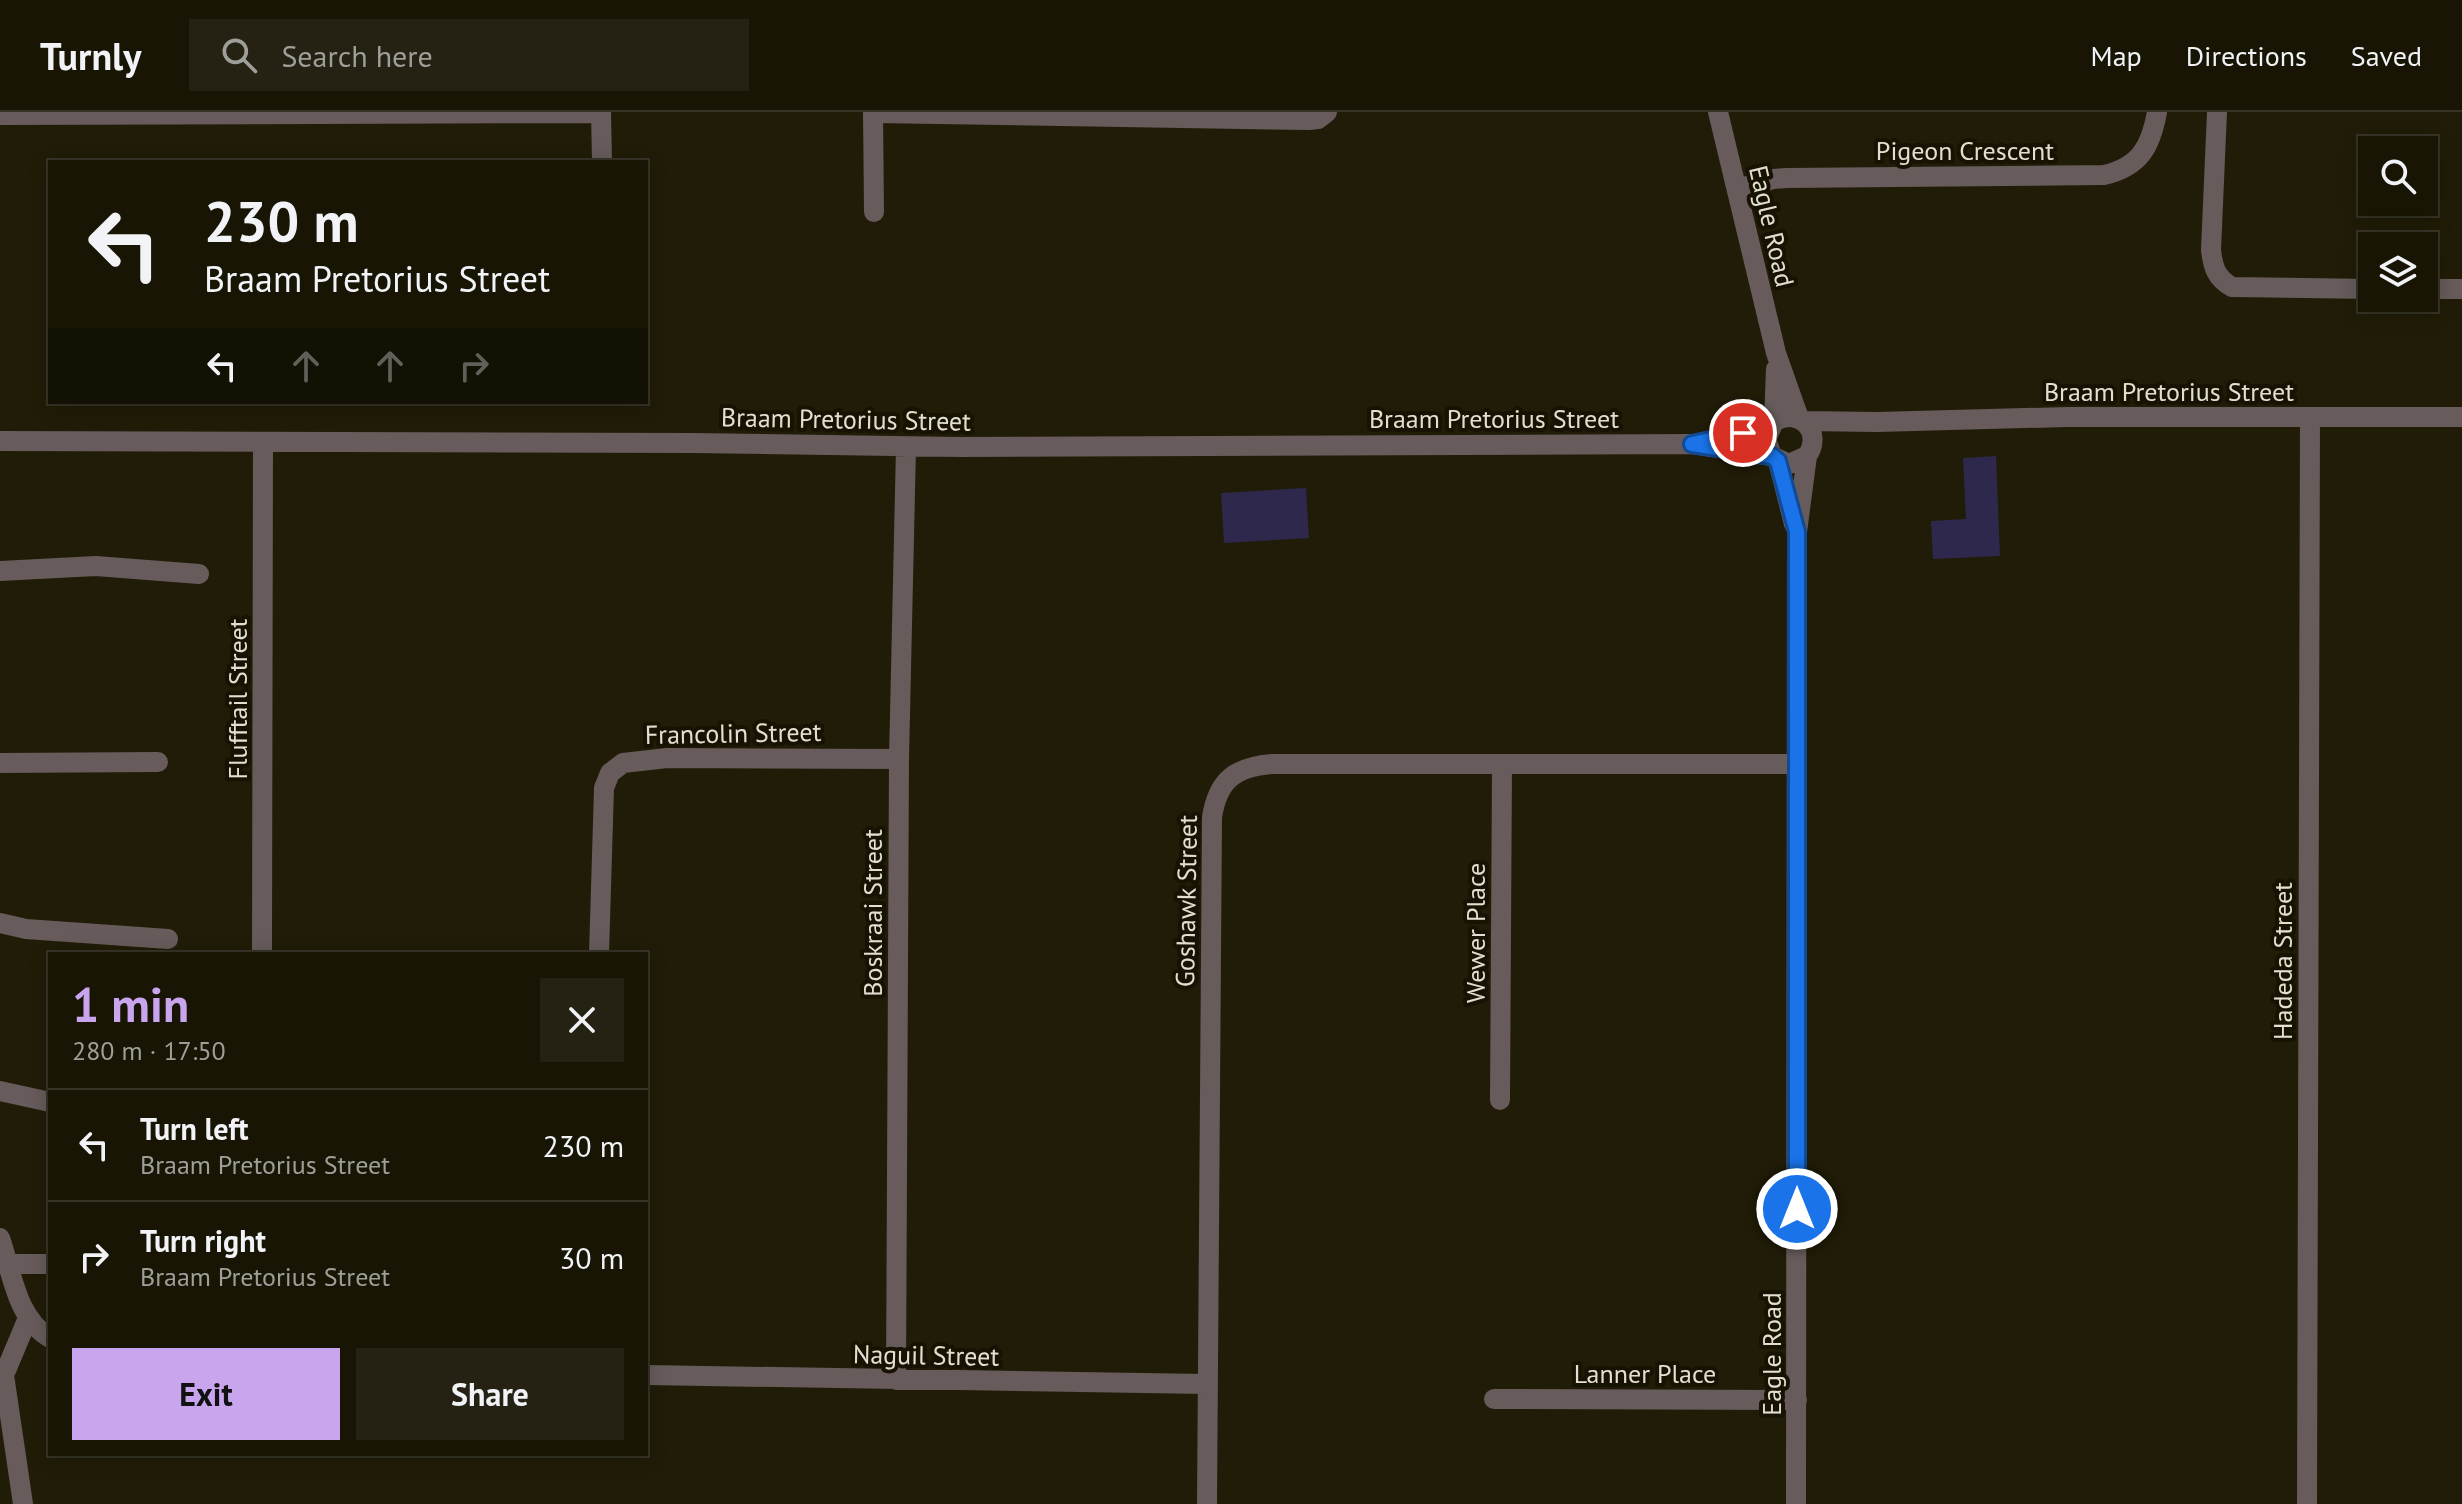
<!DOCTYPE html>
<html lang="en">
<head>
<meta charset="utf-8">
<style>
	:root { --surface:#181505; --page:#252213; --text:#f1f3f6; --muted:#9f9f9a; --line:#363427; --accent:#c9a5ee }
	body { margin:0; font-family:"PT Sans",sans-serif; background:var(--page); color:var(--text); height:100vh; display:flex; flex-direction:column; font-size:30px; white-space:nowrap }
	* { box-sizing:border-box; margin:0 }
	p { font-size:26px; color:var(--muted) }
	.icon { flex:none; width:44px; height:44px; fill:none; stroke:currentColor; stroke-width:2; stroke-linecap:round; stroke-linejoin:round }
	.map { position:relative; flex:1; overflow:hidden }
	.panel { position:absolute; left:48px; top:840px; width:600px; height:504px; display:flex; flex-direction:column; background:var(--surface); border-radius:0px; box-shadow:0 4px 20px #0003,0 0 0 2px var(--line) }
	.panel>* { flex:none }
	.guide { position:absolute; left:48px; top:48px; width:600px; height:244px; border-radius:0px; box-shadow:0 4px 20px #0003,0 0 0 2px var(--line); background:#181505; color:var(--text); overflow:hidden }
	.controls { position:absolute; left:2358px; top:24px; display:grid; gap:16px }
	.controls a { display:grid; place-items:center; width:80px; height:80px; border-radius:0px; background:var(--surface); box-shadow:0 4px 20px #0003,0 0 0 2px var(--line); font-size:40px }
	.pin { position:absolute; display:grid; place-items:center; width:68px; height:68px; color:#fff; margin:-34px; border:4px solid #fff; border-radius:50%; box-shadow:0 2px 8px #0007 }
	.me { position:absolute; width:88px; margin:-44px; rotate:0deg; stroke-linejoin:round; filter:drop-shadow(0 0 6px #0008) }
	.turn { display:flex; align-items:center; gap:28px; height:168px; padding:0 24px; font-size:36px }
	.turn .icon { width:104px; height:104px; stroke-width:2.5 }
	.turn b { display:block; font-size:56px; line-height:68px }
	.lanes { display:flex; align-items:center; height:76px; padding:0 24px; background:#0003; justify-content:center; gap:40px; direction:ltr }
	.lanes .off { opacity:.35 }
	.round { display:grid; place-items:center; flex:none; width:84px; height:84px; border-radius:0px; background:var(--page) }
	.summary { display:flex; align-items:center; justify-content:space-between; height:136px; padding:0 24px }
	h1 { font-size:48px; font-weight:600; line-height:60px; color:var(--accent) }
	.primary-button { display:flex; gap:16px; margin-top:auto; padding:16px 24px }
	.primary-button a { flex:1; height:92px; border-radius:0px; background:var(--accent); color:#111; font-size:32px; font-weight:600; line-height:92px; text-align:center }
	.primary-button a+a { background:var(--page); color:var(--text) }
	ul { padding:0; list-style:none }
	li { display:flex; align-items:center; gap:24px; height:112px; padding:0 24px; border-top:2px solid var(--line) }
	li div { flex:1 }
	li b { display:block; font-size:30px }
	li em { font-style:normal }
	header { display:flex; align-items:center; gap:48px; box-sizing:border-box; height:112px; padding:0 40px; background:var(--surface); border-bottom:2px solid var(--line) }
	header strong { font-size:38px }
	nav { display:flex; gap:44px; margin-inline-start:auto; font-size:28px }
	.search { width:560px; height:72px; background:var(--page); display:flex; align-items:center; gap:20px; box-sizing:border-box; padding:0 28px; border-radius:0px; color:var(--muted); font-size:30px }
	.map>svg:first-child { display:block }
</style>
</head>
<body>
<header>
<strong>Turnly</strong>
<div class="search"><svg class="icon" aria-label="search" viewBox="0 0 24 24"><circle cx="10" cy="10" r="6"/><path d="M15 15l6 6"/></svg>Search here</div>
<nav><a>Map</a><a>Directions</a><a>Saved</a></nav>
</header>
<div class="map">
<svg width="2462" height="1392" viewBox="0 0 2462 1392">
	<rect width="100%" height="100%" fill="#201c07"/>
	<!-- building -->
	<path fill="#2e284d" d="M1996 344 2000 444 1933 447 1931 409 1966 407 1963 346Z
		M1306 376 1309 426 1224 431 1221 381Z"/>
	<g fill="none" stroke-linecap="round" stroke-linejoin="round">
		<!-- minor -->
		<path stroke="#675b5b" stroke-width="20" d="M601 0 602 50
			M873 0 874 100
			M1718 0 1776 241 1799 306
			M2217 0 2211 138C2213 155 2216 166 2232 175L2372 177
			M873 1 1309 8 1318 7 1327 0
			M0 3 601 1
			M1737 77 1773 67 1787 66 2104 63C2140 55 2151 34 2157 0
			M2424 177H2462
			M1804 309 1877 310 2067 305H2462
			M1774 310 1776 257
			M0 329 693 331 960 335 1692 332 1772 344
			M1708 329 1769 316
			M1778 349 1794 412
			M0 459 96 454 199 462
			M0 651 158 650
			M0 811 26 817 168 827
			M262 842 263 331
			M599 842 604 676 610 661 623 651 667 646 899 647
			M0 979 50 990
			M1500 988 1502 653
			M0 1126C12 1160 16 1206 50 1226
			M8 1152H50
			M646 1263 1206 1272
			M896 1268 899 647 906 335
			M1494 1287 1797 1288
			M23 1392 4 1263 28 1206
			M1207 1392 1212 705C1218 667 1236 655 1272 652H1797
			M1796 1392 1797 420 1807 344C1824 320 1799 294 1774 310L1766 327 1772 344 1789 352 1807 344
			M2307 1392 2310 305"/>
	</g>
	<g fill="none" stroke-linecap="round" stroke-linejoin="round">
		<!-- route casing -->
		<g stroke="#114b97" stroke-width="20">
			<path id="route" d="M1743 321 1692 332 1772 344 1778 349 1797 420V1097"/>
		</g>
		<!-- route -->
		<use href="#route" stroke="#1a73e8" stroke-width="14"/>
	</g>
	<g text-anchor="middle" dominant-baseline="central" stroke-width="8" stroke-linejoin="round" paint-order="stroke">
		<!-- street labels -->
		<g font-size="26" fill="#e2dfd2" stroke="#171201">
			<text x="1965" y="38">Pigeon Crescent</text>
			<text transform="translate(1772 114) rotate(77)">Eagle Road</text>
			<text x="2169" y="279">Braam Pretorius Street</text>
			<text x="1494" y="306">Braam Pretorius Street</text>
			<text transform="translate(846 307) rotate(1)">Braam Pretorius Street</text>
			<text transform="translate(237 587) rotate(-90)">Flufftail Street</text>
			<text transform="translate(733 621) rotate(-1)">Francolin Street</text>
			<text transform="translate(1186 789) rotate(-89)">Goshawk Street</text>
			<text transform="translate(872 801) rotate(-90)">Boskraai Street</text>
			<text transform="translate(1475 821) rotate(-90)">Wewer Place</text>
			<text transform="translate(2282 849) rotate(-90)">Hadeda Street</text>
			<text transform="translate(1771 1242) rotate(-90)">Eagle Road</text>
			<text transform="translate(926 1243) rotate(1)">Naguil Street</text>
			<text x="1645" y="1261">Lanner Place</text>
		</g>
	</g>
</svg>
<div class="controls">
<a><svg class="icon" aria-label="search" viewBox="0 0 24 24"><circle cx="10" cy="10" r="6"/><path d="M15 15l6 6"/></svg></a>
<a><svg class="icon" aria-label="layers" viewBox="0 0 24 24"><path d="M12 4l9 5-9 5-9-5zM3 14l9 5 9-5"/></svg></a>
</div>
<div class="pin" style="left:1743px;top:321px;background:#d93025"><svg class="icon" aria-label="arrive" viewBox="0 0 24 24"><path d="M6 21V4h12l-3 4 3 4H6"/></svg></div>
<svg class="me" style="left:1797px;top:1097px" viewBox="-20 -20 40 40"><circle r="17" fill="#1a73e8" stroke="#fff" stroke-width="3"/><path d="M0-11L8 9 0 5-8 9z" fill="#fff"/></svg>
<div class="guide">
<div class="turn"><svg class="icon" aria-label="left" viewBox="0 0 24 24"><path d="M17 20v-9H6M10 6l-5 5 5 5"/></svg><div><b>230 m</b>Braam Pretorius Street</div></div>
<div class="lanes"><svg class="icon" aria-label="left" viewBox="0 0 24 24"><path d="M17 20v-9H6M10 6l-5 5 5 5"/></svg><svg class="icon off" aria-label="ahead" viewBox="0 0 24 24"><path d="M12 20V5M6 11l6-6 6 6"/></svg><svg class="icon off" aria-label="ahead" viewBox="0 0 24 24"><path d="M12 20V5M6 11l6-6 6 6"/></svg><svg class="icon off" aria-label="right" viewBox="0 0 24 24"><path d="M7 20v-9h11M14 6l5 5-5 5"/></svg></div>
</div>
<section class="panel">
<div class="summary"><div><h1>1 min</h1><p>280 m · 17:50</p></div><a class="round"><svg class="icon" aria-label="close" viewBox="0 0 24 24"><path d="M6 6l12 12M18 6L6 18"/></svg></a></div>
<ul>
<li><svg class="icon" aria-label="left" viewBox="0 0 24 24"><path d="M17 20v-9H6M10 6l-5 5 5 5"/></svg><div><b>Turn left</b><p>Braam Pretorius Street</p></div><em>230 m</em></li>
<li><svg class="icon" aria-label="right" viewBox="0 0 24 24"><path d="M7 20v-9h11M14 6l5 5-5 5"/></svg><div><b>Turn right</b><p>Braam Pretorius Street</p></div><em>30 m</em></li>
</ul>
<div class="primary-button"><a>Exit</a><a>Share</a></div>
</section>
</div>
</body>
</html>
